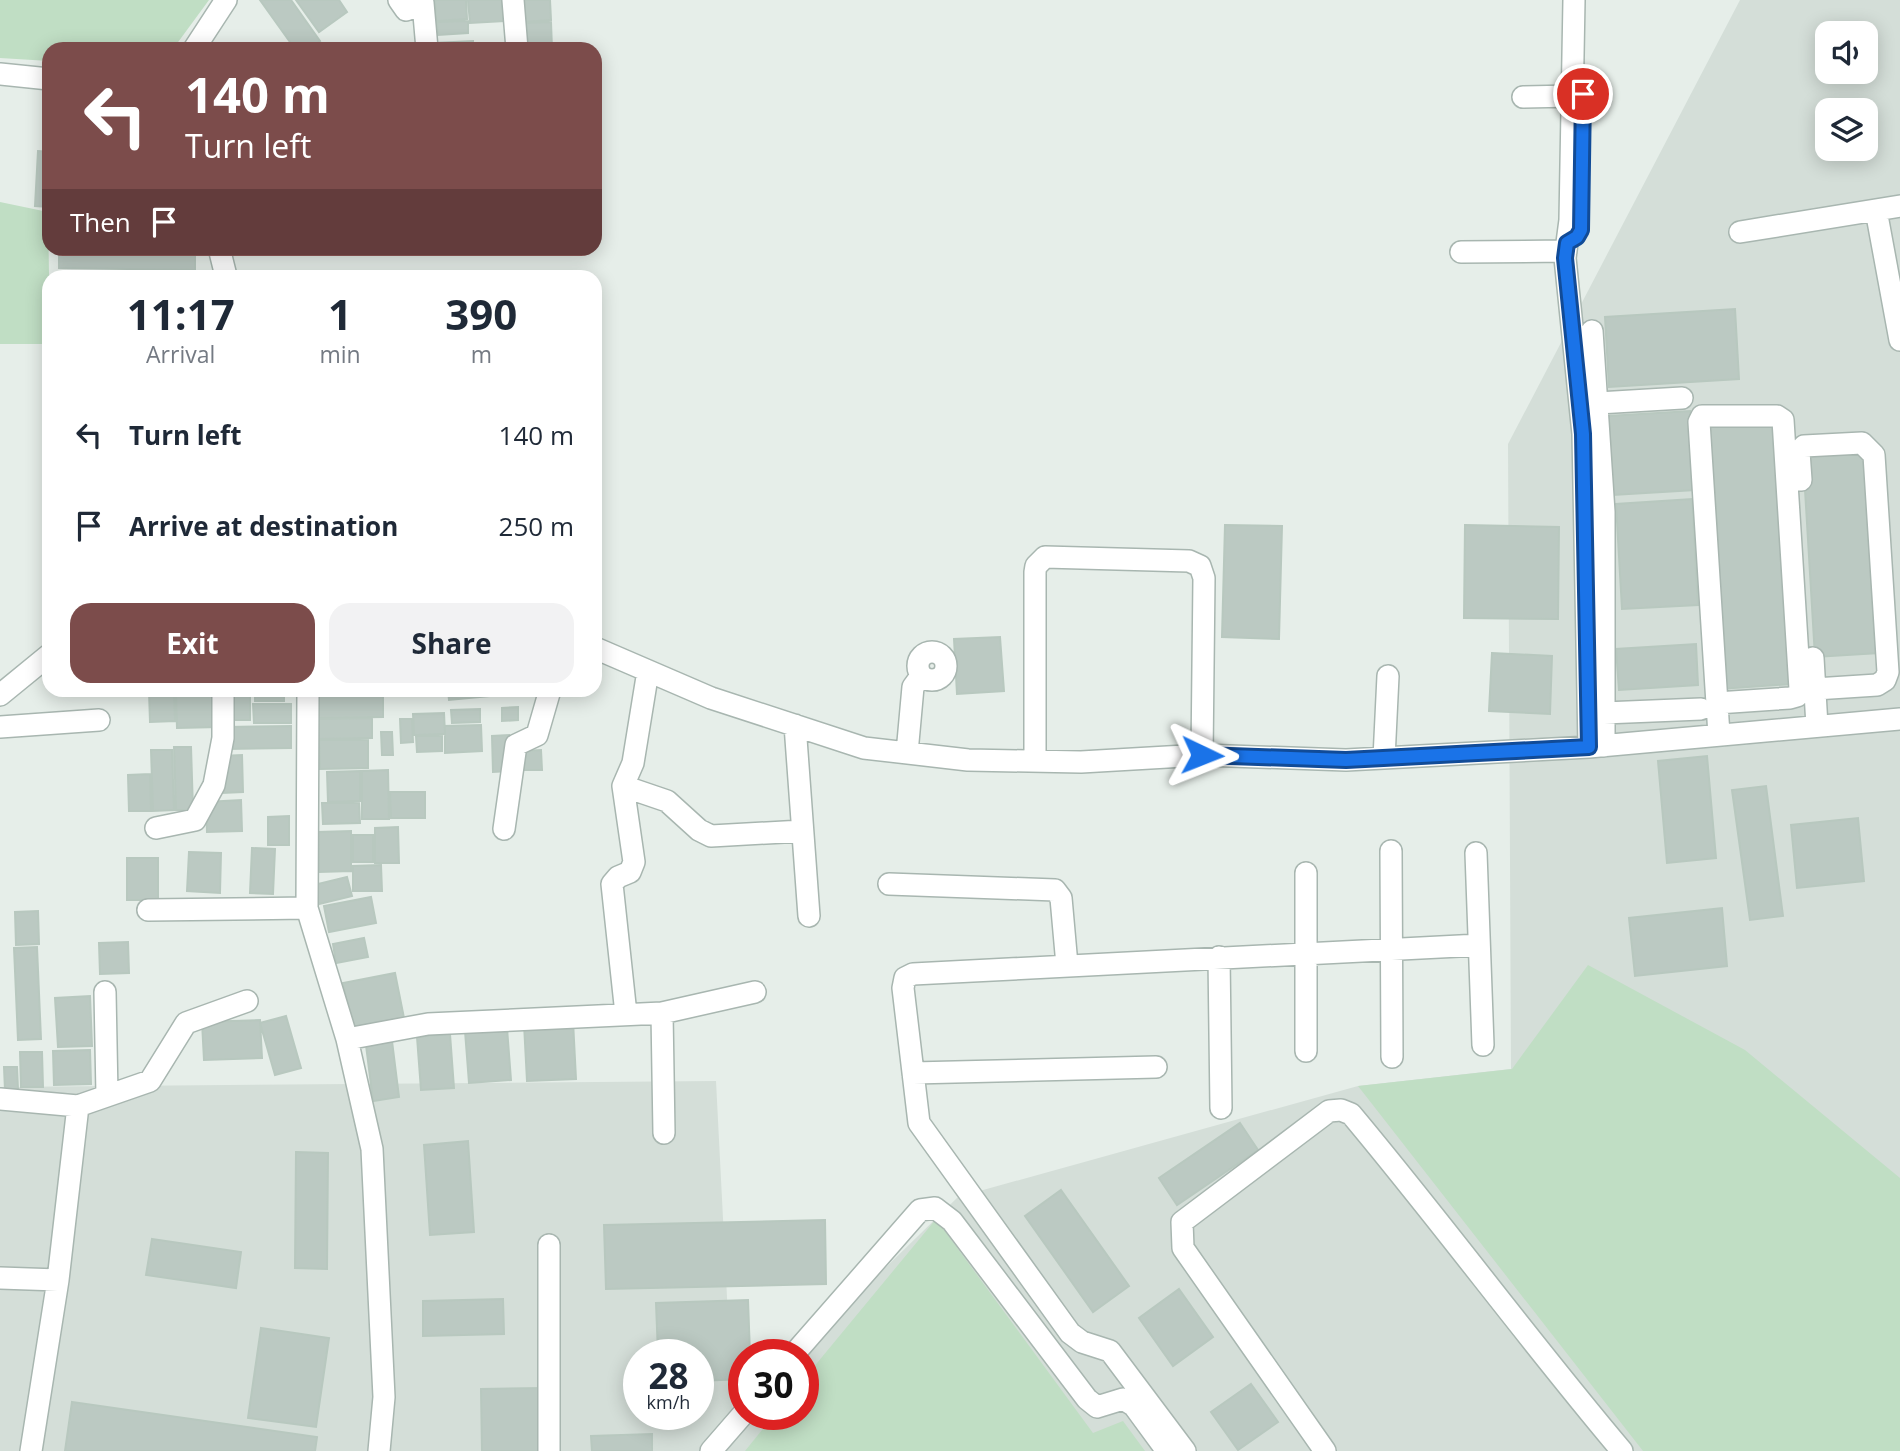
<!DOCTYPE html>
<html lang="en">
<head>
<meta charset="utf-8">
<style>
	:root { --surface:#fff; --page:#f2f2f3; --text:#1f2937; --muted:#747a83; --accent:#7c4c4b }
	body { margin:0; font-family:"Open Sans",sans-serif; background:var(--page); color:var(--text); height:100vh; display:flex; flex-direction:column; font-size:26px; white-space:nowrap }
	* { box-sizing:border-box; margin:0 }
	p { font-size:23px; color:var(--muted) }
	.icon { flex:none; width:38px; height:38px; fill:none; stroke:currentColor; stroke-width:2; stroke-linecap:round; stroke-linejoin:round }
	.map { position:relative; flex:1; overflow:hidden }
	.sheet { position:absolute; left:42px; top:270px; width:560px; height:427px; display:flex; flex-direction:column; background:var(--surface); border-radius:21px; box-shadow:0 4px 18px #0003 }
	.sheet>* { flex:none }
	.banner { position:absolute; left:42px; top:42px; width:560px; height:214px; border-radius:21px; box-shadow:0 4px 18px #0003; background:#7c4c4b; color:#fff; overflow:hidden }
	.controls { position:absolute; left:1815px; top:21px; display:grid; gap:14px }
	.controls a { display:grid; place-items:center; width:63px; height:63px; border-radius:14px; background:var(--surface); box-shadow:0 4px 18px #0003; font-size:35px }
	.speed { position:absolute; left:623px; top:1339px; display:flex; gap:14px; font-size:35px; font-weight:700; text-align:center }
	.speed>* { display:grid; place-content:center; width:91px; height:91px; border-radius:50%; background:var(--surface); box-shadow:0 4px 18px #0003; line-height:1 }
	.speed small { font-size:18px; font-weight:400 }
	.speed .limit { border:10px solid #d22; background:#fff; color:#111 }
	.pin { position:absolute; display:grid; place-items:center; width:60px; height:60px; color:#fff; margin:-30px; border:4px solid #fff; border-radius:50%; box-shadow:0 2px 7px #0007 }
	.me { position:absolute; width:77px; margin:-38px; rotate:92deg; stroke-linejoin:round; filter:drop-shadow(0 0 5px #0008) }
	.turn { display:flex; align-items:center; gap:24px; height:147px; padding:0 28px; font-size:32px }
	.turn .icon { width:91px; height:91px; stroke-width:2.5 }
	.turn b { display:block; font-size:49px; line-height:60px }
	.then { display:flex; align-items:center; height:66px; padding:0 28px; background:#0003; gap:14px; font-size:26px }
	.eta { display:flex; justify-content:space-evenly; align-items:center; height:119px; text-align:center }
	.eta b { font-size:42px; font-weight:700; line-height:49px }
	.button { display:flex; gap:14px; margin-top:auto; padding:14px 28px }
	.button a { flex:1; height:80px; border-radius:21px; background:var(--accent); color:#fff; font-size:28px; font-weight:700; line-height:80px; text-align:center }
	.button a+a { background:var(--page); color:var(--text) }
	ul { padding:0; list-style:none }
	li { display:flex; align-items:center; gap:21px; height:91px; padding:0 28px }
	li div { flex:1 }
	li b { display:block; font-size:26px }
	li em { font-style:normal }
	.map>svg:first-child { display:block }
</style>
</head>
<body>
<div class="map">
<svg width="1900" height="1451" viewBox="0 0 1900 1451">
	<rect width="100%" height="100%" fill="#e6eee9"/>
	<!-- built -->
	<path fill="#d4ded8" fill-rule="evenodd" d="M1740 0H1900V1451H0V1087L716 1081 733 1415 803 1414V1354H797L958 1197 1358 1086 1511 1069 1508 444ZM1827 33H1866V72H1827ZM1827 110H1866V149H1827ZM639 1354H698V1414H639Z"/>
	<!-- green -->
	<path fill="#c0dec4" d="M0 0H209L173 49H49V61L0 58Z
		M0 202 48 212 49 275 102 276H49V344H0Z
		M1588 965 1745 1050 1900 1178V1451H1643L1358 1086 1512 1069Z
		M936 1219 1093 1433 1123 1421 1145 1451H745L775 1414H803V1380Z"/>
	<!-- building -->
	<path fill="#bbc9c2" stroke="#b8c8bf" stroke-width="2" d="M260 0H291L320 41 309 49H295Z
		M296 0H339L347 12 319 32Z
		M435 0H466L467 19 436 21Z
		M468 0H502L504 21 470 23Z
		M523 0H550L551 20 524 22Z
		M468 21V33L438 35 437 22Z
		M551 22 552 49H526L524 23Z
		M473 41V49H436L435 43Z
		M38 151 49 152V207L35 206Z
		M59 248H195V270L59 268Z
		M1735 309 1739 379 1609 387 1605 317Z
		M1690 411 1695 490 1613 495 1609 416Z
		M1775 423 1791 684 1720 689 1705 427Z
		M1867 452 1879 653 1815 657 1803 456Z
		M1692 499 1698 605 1622 609 1616 504Z
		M1225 525 1282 526 1279 639 1222 637Z
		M1465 525 1559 527 1558 619 1464 618Z
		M1000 637 1004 691 957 694 954 639Z
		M1696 644 1698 685 1619 690 1616 649Z
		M1492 653 1552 656 1550 714 1489 711Z
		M225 690H250V720H226Z
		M255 690H284V701H255Z
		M318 690H383V717L319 718Z
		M448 690H488L489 696 449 700Z
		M149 691H174L175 721 150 722Z
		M218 692 219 727 177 728 176 693Z
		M253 704H291V723H254Z
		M518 707V720L502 721V708Z
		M480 709V722L452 723 451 710Z
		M444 713 445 734 414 735 413 714Z
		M372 718V738L318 739V719Z
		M400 719H412L413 742 401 743Z
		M481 725 482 751 445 753V726Z
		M291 726V748L227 749V727Z
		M381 732H392L393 755H382Z
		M509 735 510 771 493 772 492 736Z
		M416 736H442V751L417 752Z
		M319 740H368V768L320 769Z
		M174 747H191L193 810H176Z
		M151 750H172L174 810 153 811Z
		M541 750 542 770H524L523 751Z
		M242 755 243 792 222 793 221 756Z
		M1707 756 1716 858 1667 863 1658 761Z
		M388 770 389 819H362V771Z
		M360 771V801L328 802 327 772Z
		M150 774 151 811H129L128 775Z
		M1766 786 1783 916 1750 920 1732 790Z
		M390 792H425V818H391Z
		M241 800 242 831 207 832 206 802Z
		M322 803H359L360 823 323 824Z
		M289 816V845H268V817Z
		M1858 818 1864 881 1797 888 1791 825Z
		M398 827 399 863H375V828Z
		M351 831V871L319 872 318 832Z
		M353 835H373V862H353Z
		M252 848 275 849 273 894 250 893Z
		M189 852 221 853 220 893 187 891Z
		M127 858H158V900H127Z
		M381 865 382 891H353V866Z
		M347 877 352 896 319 904 314 885Z
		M371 897 376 923 329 932 324 906Z
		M1722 908 1727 966 1635 976 1629 918Z
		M38 911 39 944 16 945 15 912Z
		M364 938 368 957 336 963 333 944Z
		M128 942 129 973 100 974 99 943Z
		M37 947 41 1039 18 1040 14 948Z
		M395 973 404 1018 352 1028 343 983Z
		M90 996 92 1046 58 1047 55 998Z
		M286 1016 301 1068 275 1075 260 1023Z
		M260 1020 262 1058 204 1060 202 1022Z
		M573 1021 576 1079 527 1081 524 1024Z
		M507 1028 511 1080 469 1083 465 1031Z
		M450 1034 454 1088 421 1090 417 1037Z
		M392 1041 399 1097 373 1101 366 1045Z
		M90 1050 91 1084 54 1085 53 1051Z
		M20 1052H42L43 1087H21Z
		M4 1067H17L18 1089 5 1090Z
		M1240 1123 1258 1150 1177 1205 1159 1178Z
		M468 1141 474 1232 430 1235 424 1145Z
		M296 1152 328 1153 327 1269 295 1268Z
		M1061 1190 1129 1286 1093 1312 1025 1216Z
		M825 1220 826 1284 606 1289 604 1225Z
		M152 1239 241 1252 236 1288 146 1275Z
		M1179 1289 1213 1337 1173 1366 1139 1318Z
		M503 1299 504 1334 423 1336V1301Z
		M748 1300 750 1354H744V1379L698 1381V1354H658L656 1303Z
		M261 1328 329 1338 316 1427 248 1418Z
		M1251 1384 1278 1422 1238 1450 1211 1412Z
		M543 1388 544 1451H482L481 1389Z
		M72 1402 317 1437 315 1451H65Z
		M652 1434V1451H592L591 1436Z"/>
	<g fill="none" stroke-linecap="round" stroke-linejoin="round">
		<!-- minor casing -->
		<g stroke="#a8b6b0" stroke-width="24">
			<path id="minor" d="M399 0 406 10 423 3 427 49
				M513 0 517 49
				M1574 0 1570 220 1565 258 1583 434 1589 747
				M194 49 226 0
				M0 74 49 79
				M1523 97 1572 96
				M1876 210 1900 340
				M1740 232 1900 206
				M219 248 226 276
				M1461 252 1566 251
				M1592 331 1604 512V746
				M1598 403 1682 398
				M1801 480 1799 452 1804 446 1862 443 1874 455 1888 672 1885 680 1877 685 1815 689
				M595 648 711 698 864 748 968 760 1081 762 1202 755 1346 760 1589 747 1900 719
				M918 666a14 14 0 1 1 28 0a14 14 0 1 1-28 0Z
				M1813 658 1817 726
				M308 690 307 908 347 1039 372 1149 384 1397 379 1451
				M0 695 49 655
				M1717 703 1790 698 1797 696 1800 689 1783 420 1777 416H1702L1699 422 1719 735
				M1604 713 1701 709
				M795 725 809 916
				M0 727 99 720
				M907 753 913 687 921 676
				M1384 758 1388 676
				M1035 761V572L1036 566 1045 557 1189 561 1200 566 1204 578 1202 755
				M623 786 667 801 699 830 711 836 802 831
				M156 828 195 820 214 785 223 738V690
				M504 829 516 745 537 735 550 690
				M1391 851 1392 1057
				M1476 853 1483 1045
				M1306 873V1051
				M889 884 1055 890 1061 898 1067 965
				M148 910 307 908
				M1219 957 1221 1108
				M105 992 107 1095
				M662 1013 664 1133
				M626 1014 612 884 618 877 630 872 634 862 623 786 633 763 648 671
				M347 1039 428 1024 662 1013 755 992
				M913 1073 1156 1067
				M0 1099 78 1106 150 1081 186 1023 247 1001
				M549 1245V1451
				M0 1278 58 1280
				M794 1354 920 1210 935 1208 952 1221 1087 1399 1097 1407 1123 1399 1134 1406 1167 1451
				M31 1451 58 1280 78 1106
				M711 1451 744 1413
				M1185 1451 1110 1351 1082 1342 1070 1333 919 1123 903 988 905 978 913 974 1479 945
				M1325 1451 1183 1248 1182 1222 1329 1111 1341 1110 1351 1114C1444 1225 1529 1341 1622 1451"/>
		</g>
		<!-- minor -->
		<use href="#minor" stroke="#fff" stroke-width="21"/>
	</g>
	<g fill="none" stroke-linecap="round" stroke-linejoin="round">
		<!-- route casing -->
		<g stroke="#114b97" stroke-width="18">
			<path id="route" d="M1202 755 1346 760 1589 747 1583 434 1565 258 1567 243 1577 237 1581 230 1583 94"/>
		</g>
		<!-- route -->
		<use href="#route" stroke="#1a73e8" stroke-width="12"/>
	</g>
</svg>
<div class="controls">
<a><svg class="icon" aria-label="sound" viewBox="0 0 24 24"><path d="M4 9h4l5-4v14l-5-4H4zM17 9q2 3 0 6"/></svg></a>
<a><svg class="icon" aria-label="layers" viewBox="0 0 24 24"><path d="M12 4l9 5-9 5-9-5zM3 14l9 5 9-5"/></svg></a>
</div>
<div class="speed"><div>28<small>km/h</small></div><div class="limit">30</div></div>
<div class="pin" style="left:1583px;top:94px;background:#d93025"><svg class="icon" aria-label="arrive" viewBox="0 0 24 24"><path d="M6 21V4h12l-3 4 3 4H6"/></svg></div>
<svg class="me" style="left:1202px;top:755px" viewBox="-20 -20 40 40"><path d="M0-17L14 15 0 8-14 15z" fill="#1a73e8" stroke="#fff" stroke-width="4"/></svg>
<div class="banner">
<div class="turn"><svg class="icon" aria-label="left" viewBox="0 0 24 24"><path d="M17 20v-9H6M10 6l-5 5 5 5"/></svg><div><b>140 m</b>Turn left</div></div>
<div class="then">Then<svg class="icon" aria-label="arrive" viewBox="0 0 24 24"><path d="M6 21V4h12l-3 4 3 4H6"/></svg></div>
</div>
<section class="sheet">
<div class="eta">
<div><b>11:17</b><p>Arrival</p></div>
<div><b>1</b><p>min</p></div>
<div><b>390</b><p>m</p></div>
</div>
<ul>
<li><svg class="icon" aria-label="left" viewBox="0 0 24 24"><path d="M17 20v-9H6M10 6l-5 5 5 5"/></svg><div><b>Turn left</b></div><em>140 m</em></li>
<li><svg class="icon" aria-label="arrive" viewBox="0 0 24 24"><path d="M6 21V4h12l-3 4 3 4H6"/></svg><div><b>Arrive at destination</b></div><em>250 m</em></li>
</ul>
<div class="button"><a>Exit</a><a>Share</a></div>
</section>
</div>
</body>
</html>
